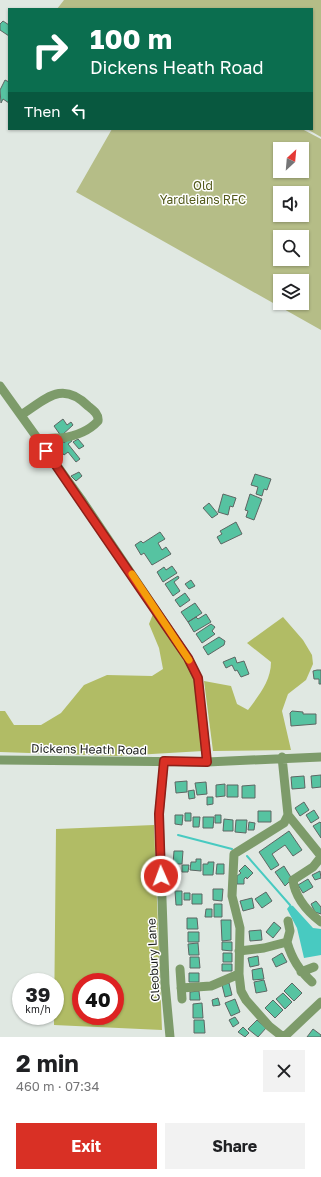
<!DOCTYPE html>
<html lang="en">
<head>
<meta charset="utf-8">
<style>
	:root { --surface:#fff; --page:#f2f2f2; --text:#202124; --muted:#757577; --accent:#d93025 }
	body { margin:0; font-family:"Golos Text",sans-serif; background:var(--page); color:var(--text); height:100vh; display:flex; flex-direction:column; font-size:15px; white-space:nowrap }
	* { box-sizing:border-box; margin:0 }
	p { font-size:13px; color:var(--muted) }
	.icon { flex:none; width:22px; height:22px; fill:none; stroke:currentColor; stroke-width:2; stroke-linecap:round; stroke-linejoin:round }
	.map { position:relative; height:1037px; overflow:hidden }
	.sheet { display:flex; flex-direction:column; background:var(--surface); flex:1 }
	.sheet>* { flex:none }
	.banner { position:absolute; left:8px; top:8px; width:305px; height:122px; border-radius:0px; box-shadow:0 1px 3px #0004; background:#0b6e4f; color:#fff; overflow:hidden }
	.needle { width:26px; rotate:26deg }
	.controls { position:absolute; left:273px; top:142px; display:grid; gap:8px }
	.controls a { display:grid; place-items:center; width:36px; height:36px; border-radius:0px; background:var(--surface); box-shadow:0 1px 3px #0004; font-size:20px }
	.speed { position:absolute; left:12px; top:973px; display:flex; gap:8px; font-size:20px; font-weight:700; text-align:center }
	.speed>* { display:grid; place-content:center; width:52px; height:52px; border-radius:50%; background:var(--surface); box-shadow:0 1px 3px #0004; line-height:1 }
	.speed small { font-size:10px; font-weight:400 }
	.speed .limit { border:6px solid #d22; background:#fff; color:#111 }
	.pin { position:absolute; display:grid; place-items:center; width:34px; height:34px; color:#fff; margin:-17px; border-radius:8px; box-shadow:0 2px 6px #0006 }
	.me { position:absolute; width:44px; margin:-22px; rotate:358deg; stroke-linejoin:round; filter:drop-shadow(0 0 3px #0008) }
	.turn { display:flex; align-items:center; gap:14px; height:84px; padding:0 16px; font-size:18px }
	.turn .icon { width:52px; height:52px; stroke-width:2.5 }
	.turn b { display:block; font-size:28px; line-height:34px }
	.then { display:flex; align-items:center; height:38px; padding:0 16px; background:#0003; gap:8px; font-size:15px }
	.round { display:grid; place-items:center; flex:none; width:42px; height:42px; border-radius:0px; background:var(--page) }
	.head { display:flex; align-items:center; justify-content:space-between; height:68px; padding:0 16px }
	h1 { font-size:24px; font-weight:700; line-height:30px }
	.button { display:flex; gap:8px; margin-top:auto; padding:8px 16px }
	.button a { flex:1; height:46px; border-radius:0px; background:var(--accent); color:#fff; font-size:16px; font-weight:700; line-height:46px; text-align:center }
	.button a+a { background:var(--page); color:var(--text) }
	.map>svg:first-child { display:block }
</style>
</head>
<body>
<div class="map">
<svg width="321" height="1037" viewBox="0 0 321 1037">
	<rect width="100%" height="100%" fill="#e0e8e2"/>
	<!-- green -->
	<path fill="#b5bd87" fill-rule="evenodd" d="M64 0H321V137L307 129H312V9H57Z
		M112 129H302L321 139V330L76 192ZM280 149H302V171H280ZM280 193H302V215H280ZM280 237H302V259H280ZM280 281H302V303H280Z"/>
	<!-- forest -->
	<path fill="#b1bc65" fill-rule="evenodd" d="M153 614 194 674 203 751 118 756 0 752V711H5L14 725H41L61 713 84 685 107 675 152 676 163 669 159 648 149 624Z
		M283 617 303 640 312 655 313 664 306 680 288 694 282 711 291 750 213 751 204 681 231 686 237 704 248 710C259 695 271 681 271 662L247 643Z
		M154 825 162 1030 54 1025 56 829ZM81 982H115V1016H81Z"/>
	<!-- water -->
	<path fill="#48cac1" d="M290 905 293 906 313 928 321 929V955L304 958 297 928 287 909Z"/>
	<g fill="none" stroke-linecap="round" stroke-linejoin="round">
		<!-- stream -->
		<path stroke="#48cac1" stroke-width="2" d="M178 835 232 849
			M247 856 290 905"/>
	</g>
	<!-- building -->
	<path fill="#56c3a1" stroke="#5d6663" d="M3 21 9 25V36L0 30V24Z
		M5 80 9 82V103L3 99 1 103 0 90Z
		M63 419 67 425 71 422 73 425 61 436 54 426Z
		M70 438 72 441 68 444 80 459 76 462 68 452 64 455 56 444 62 440 64 443Z
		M78 439 84 446 79 449 73 442Z
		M79 472 82 476 76 481 71 476Z
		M255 474 271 479 267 490 264 489 262 496 256 494 258 487 251 485Z
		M223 494 236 498 233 507 230 506 228 515 218 512Z
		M250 494 262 499 254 520 246 517 248 511 245 510Z
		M209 503 218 514 212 518 203 508Z
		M236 522 242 534 221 544 217 537 222 534 220 531Z
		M160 532 165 539 158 543 162 550 166 547 171 554 152 565 144 553 141 555 135 545 141 541 143 543Z
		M172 566 177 573 163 582 157 572 164 567 166 570Z
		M178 576 179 578 174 582 180 591 173 596 165 584Z
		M191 580 195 586 189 589 185 584Z
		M185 593 190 600 180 607 175 600Z
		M195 603 202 613 188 622 181 612Z
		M206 614 211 622 194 632 188 622 196 617 198 619Z
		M211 624 215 627 212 631 215 634 202 643 196 634Z
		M219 637 225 641 224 645 208 655 203 647Z
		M235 657 237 663 244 661 249 674 241 677 237 670 235 671 232 665 226 668 223 662Z
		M317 670H321V684H319V679H314L313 671Z
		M292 711 303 712V714H316V724L291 726 290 713Z
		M321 775V787L312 788 311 776Z
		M304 776 305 788 292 789 291 777Z
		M187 781V792L176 793 175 782Z
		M206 782 207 794 197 795 195 783Z
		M225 784V796L216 797V785Z
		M227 785H238V797H227Z
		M255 785V798H242V786Z
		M194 790 195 798 189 799 188 791Z
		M207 797H213V804L207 805Z
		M304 802 309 810 300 816 295 808Z
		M314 810 319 818 311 823 306 815Z
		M258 811H271V822H258Z
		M185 813H191V821H185Z
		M175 815H183L182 825 175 824Z
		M215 815H221V823H215Z
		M193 817H200L199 827H193Z
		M203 817H214L213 828H203Z
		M224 819 233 820V831H223Z
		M236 820H247L246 833 235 832Z
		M249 822 255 823 254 830H248Z
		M320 822 321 823V838L313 826Z
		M289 831 302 850 293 856 285 845 272 854 279 865 271 870 259 852Z
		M174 851H183L182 864H173Z
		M196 859H201V871L190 870 191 862H196Z
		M208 862H214L213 875H203V864H208Z
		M217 864H224V874H216Z
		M182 865H189L188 872H182Z
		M245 865 253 873 247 879 246 877 244 879V884H237V876L241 873 239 871Z
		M284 866 292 879 285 886 275 872Z
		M320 871 321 878 315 880 312 875Z
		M308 879 313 887 303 893 298 885Z
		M213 889H223L222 901 213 900Z
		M175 891H182V905H176Z
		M266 892 272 901 262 908 255 899Z
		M184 893H190V900H184Z
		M192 894H202V904H192Z
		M252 898 254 908 243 911 240 901Z
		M316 901 321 907V914L315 912 311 904Z
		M214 904H222V917H214Z
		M206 909H212V917H205Z
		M187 918H197L198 929H187Z
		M221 920H231V940L222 941Z
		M274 922 281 928 273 938 266 932Z
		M261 930 262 940 250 941 249 931Z
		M188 932H199V942H188Z
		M222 942H232V951L222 950Z
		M198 943 199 955H189L188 944Z
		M223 953H232V962H223Z
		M282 953 287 962 276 967 272 959Z
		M258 956 259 965 250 967 248 958Z
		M190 957H199L200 968H190Z
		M222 964H232V971H222Z
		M262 968 264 979 253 980 252 970Z
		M189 973H199V982H189Z
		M264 980 267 991 256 993 254 982Z
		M229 983 232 995 225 997 222 985Z
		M292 983 302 993 294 1001 284 991Z
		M199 991 200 1000H190V992Z
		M283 993 292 1002 285 1009 276 999Z
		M218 998 220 1005 213 1006 212 1000Z
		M235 999 240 1012 231 1016 225 1003Z
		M273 1000 283 1010 275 1018 265 1008Z
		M202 1003 203 1018H193V1004Z
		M235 1017 239 1023 233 1027 229 1020Z
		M194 1020H204L205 1033H194Z
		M257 1020 266 1028 258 1037 248 1029Z
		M243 1027 249 1033 245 1037 238 1032Z
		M313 1029 321 1035V1037H307Z"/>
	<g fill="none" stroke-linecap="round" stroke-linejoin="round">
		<!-- minor -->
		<path stroke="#7d9b6a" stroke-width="9" d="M0 386 81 499 188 658 198 679 207 762
			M21 415C46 399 62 380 88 406 93 410 99 414 98 421 88 432 76 436 61 438 52 438 48 437 40 442
			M282 757 288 815 284 823 234 854 232 896 240 928 239 974 241 991 246 1000 269 1026 283 1037
			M0 760 207 762 321 757
			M164 761 159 815 165 984 170 1037
			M288 815 321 856
			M321 857 313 867 293 880C295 897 308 912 321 922
			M287 942C292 959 299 970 312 982
			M239 951 264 948 287 942 290 931 288 921
			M180 969 182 999
			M301 972 314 967
			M181 988 211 986 239 974
			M284 1037 321 1002"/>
	</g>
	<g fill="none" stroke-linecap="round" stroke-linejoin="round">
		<!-- route casing -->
		<g stroke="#8d1f18" stroke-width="10">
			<path id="route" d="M46 451 188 658 198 678 207 762 164 761 159 814 161 876"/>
		</g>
		<!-- route -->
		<use href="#route" stroke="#d93025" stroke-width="7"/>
		<!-- slow -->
		<path stroke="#f59e0b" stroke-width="7" d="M132 574 189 660"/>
	</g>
	<g text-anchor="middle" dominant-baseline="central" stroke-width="3" stroke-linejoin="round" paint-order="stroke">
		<!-- park labels -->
		<g font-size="12" fill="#535a1a" stroke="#fff">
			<text x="203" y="185">Old<tspan x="203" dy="14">Yardleians RFC</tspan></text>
		</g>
		<!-- street labels -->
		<g font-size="12" fill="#191c1a" stroke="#fff">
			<text transform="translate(89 749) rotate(1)">Dickens Heath Road</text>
			<text transform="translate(153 960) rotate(-93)">Cleobury Lane</text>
		</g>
	</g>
</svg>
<div class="controls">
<a><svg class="needle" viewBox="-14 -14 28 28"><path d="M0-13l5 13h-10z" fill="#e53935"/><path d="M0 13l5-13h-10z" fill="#757577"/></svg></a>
<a><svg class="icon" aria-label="sound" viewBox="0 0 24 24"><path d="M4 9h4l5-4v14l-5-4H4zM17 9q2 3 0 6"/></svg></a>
<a><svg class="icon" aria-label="search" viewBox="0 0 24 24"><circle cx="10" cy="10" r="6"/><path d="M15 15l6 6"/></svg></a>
<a><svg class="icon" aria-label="layers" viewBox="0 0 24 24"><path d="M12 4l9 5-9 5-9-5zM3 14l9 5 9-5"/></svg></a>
</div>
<div class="speed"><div>39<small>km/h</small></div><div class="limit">40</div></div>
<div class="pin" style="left:46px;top:451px;background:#d93025"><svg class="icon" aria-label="arrive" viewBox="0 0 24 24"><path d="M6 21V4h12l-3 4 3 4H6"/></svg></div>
<svg class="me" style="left:161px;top:876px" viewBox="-20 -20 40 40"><circle r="17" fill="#d93025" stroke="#fff" stroke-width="3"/><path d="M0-11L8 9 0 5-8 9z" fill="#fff"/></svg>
<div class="banner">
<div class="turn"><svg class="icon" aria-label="right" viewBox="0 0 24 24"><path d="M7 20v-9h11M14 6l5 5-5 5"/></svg><div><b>100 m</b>Dickens Heath Road</div></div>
<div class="then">Then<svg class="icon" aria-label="left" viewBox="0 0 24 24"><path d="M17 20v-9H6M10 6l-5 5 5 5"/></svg></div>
</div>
</div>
<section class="sheet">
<div class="head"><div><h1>2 min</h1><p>460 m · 07:34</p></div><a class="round"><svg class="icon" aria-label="close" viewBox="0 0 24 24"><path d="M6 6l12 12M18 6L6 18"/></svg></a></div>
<div class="button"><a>Exit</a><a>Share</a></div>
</section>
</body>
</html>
